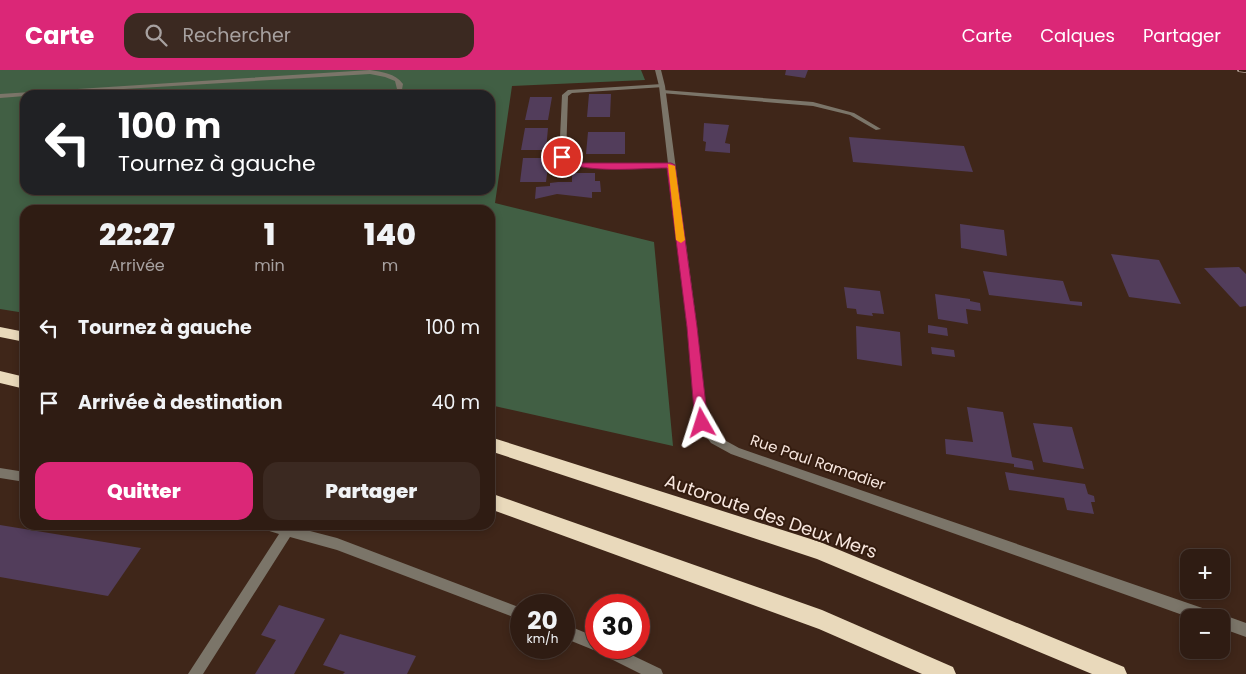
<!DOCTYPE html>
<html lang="fr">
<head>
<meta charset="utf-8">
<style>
	:root { --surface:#2f1c13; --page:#3b2921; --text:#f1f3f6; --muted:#a7a1a0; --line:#4a3a33; --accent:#db2777 }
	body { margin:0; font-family:Poppins,sans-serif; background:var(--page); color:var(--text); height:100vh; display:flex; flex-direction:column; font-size:19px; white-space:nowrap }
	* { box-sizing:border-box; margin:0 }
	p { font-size:16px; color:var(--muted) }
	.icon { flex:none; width:28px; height:28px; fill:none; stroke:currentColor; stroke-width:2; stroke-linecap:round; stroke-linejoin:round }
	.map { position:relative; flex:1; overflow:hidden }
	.panel { position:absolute; left:20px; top:135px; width:475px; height:325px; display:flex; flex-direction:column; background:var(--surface); border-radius:15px; box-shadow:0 2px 8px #0003,0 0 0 1px var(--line) }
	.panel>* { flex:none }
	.banner { position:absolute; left:20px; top:20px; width:475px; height:105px; border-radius:15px; box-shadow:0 2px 8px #0003,0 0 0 1px var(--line); background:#202124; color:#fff; overflow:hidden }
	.tools { position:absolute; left:1180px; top:479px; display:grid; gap:10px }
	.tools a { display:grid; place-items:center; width:50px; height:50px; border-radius:10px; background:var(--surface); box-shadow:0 2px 8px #0003,0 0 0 1px var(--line); font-size:25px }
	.speed { position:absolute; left:510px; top:524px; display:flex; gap:10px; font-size:25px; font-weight:700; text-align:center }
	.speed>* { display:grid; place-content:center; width:65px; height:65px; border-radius:50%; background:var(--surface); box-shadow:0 2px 8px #0003,0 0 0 1px var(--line); line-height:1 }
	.speed small { font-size:12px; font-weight:400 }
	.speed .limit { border:8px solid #d22; background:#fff; color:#111 }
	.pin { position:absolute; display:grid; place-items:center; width:42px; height:42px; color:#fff; margin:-21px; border:2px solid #fff; border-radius:50%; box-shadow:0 1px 5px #0007 }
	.me { position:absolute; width:55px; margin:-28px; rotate:354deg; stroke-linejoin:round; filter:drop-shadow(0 0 4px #0008) }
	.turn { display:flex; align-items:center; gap:18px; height:105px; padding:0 15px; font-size:22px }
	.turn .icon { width:65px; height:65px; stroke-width:2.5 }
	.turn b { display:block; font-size:35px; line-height:42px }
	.eta { display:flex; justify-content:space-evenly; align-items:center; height:85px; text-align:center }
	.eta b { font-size:30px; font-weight:800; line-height:35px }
	.cta { display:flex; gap:10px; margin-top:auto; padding:10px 15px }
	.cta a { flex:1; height:58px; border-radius:15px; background:var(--accent); color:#fff; font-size:20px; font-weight:800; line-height:58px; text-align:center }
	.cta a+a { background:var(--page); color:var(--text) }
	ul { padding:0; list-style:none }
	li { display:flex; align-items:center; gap:15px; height:75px; padding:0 15px }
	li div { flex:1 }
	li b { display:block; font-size:19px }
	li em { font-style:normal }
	header { display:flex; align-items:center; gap:30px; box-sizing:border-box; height:70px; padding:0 25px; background:var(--accent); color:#fff }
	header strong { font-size:24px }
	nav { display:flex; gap:28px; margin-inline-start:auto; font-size:18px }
	.search { width:350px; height:45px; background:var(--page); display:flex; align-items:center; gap:12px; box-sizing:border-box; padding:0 18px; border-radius:15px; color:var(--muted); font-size:19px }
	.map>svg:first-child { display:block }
</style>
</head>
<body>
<header>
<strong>Carte</strong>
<div class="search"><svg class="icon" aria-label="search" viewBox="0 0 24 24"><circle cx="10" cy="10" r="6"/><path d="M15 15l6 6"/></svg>Rechercher</div>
<nav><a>Carte</a><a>Calques</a><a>Partager</a></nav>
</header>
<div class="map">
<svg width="1246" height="604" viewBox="0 0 1246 604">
	<rect width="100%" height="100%" fill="#3f2619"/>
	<!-- forest -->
	<path fill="#415f44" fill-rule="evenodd" d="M0 0H641L645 10 512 16 495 133 654 172 673 376 490 335V140H25V243L0 239ZM25 25H490V120H25Z"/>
	<!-- building -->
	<path fill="#523d5b" d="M786 0H808L805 8 785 5Z
		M589 24H611L610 47H587Z
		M530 27H552L548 50H525Z
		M704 53 729 55 725 73 730 74V83L705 81 706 72 703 71Z
		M525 58H548L546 80H521Z
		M588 62H625V84H586Z
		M849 67 964 76 973 102 853 92Z
		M523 88H549L546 112H520Z
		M572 103H595V111H600L601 122H592V128L557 124 535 129 536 117 550 116V113L558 112H572Z
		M960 154 1004 160 1007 186 961 178Z
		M1111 184 1159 190 1181 234 1129 227Z
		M1239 197 1246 204V236L1240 237 1204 198Z
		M983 201 1063 211 1070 231 1082 232V236L989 225Z
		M844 217 880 221 884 244 872 243 873 246 857 244 856 239 847 238Z
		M935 224 970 229V231L980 233 981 241 966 239 968 254 938 249Z
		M928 255 947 258 948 266 928 263Z
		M856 256 900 262 902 296 857 289Z
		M931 277 954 280 955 287 932 284Z
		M967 337 1003 342 1012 387 1032 391 1034 400 1014 397V394L946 384 945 369 973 372Z
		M1033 353 1072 357 1084 399 1043 392Z
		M1005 402 1085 414 1088 424 1094 426 1095 432H1091L1094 444 1067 440 1064 428 1009 420Z
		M0 455 141 478 108 526 0 507Z
		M279 535 325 549 294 604H255L276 570 261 565Z
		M340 564 416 586 407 604H343L345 602 323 595Z"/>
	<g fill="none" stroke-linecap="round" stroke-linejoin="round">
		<!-- lane -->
		<path fill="#7b7569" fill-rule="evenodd" d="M370 0C382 2 395 3 403 14L401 25H395L397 19 395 11 385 7 370 4 25 25V26L0 28V24Z
			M662 14 664 15V17L572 23 568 26 566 86 571 90 582 93H671L675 95 674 97H582L566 94 559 89 562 25 568 20Z
			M663 20 813 32 854 43 881 59 876 60 850 45 813 36 661 23V21Z"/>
		<!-- street -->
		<path fill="#7b7569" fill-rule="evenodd" d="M655 0H661L665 16 697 257 706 352 719 367 739 378 1211 541 1216 543 1217 546 1221 544 1246 553V567L1221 558V548H1191L731 384 711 373 696 353 687 257 659 16Z
			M0 398 25 402V412L0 408Z
			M261 455H287L337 468 521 538V550L337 480 290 467 203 604H188L279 464 263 459Z
			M564 554 596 567V578H617L661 599 663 604H641L599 583 598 580 596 581 564 568Z"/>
		<!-- highway -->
		<path fill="#e9d9bb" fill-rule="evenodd" d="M0 257 25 262V272L0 267Z
			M0 301 25 307V319L0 313Z
			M490 367 820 472 1124 597 1127 604H1092L817 489 490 381Z
			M490 423 822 540 953 597 956 604H922L819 559 490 439Z"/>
		<!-- rail casing -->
		<g stroke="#af9b91" stroke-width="4">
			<path id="rail" d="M1239 0 1246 1"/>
		</g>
		<!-- rail -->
		<use href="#rail" stroke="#341c0f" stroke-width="2.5" stroke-dasharray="8" stroke-linecap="butt"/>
	</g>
	<!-- route -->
	<path fill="#db2777" stroke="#8e194d" d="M559 85C566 84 574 91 582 93H671L675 95 697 257 708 353 706 357H697L695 353 687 257 667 98C639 98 580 105 559 88Z"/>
	<!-- slow -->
	<path fill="#f59e0b" d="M668 94 675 96 685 170 681 173 676 170Z"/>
	<g text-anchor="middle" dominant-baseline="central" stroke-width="4" stroke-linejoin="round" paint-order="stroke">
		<!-- street labels -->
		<g font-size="15" fill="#f7e6de" stroke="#341c0f">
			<text transform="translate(818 392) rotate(19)">Rue Paul Ramadier</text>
		</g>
		<!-- near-street labels -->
		<g font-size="18" fill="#f7e6de" stroke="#341c0f">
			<text transform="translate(771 446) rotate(19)">Autoroute des Deux Mers</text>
		</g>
	</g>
</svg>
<div class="tools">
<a>+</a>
<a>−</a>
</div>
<div class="speed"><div>20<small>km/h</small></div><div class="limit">30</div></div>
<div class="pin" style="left:562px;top:87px;background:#d93025"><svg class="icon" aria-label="arrive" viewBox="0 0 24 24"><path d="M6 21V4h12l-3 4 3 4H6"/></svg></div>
<svg class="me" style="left:702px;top:353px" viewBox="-20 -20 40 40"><path d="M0-17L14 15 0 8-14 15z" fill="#db2777" stroke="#fff" stroke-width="4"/></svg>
<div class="banner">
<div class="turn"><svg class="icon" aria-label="left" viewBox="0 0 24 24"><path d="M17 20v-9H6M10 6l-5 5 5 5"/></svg><div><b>100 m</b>Tournez à gauche</div></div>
</div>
<section class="panel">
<div class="eta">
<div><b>22:27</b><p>Arrivée</p></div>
<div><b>1</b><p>min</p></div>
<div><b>140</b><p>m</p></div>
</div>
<ul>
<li><svg class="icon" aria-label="left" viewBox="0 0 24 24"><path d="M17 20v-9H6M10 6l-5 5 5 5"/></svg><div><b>Tournez à gauche</b></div><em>100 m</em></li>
<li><svg class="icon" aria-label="arrive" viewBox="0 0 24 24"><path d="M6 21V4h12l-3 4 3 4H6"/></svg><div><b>Arrivée à destination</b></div><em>40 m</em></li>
</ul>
<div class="cta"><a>Quitter</a><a>Partager</a></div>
</section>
</div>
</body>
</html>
